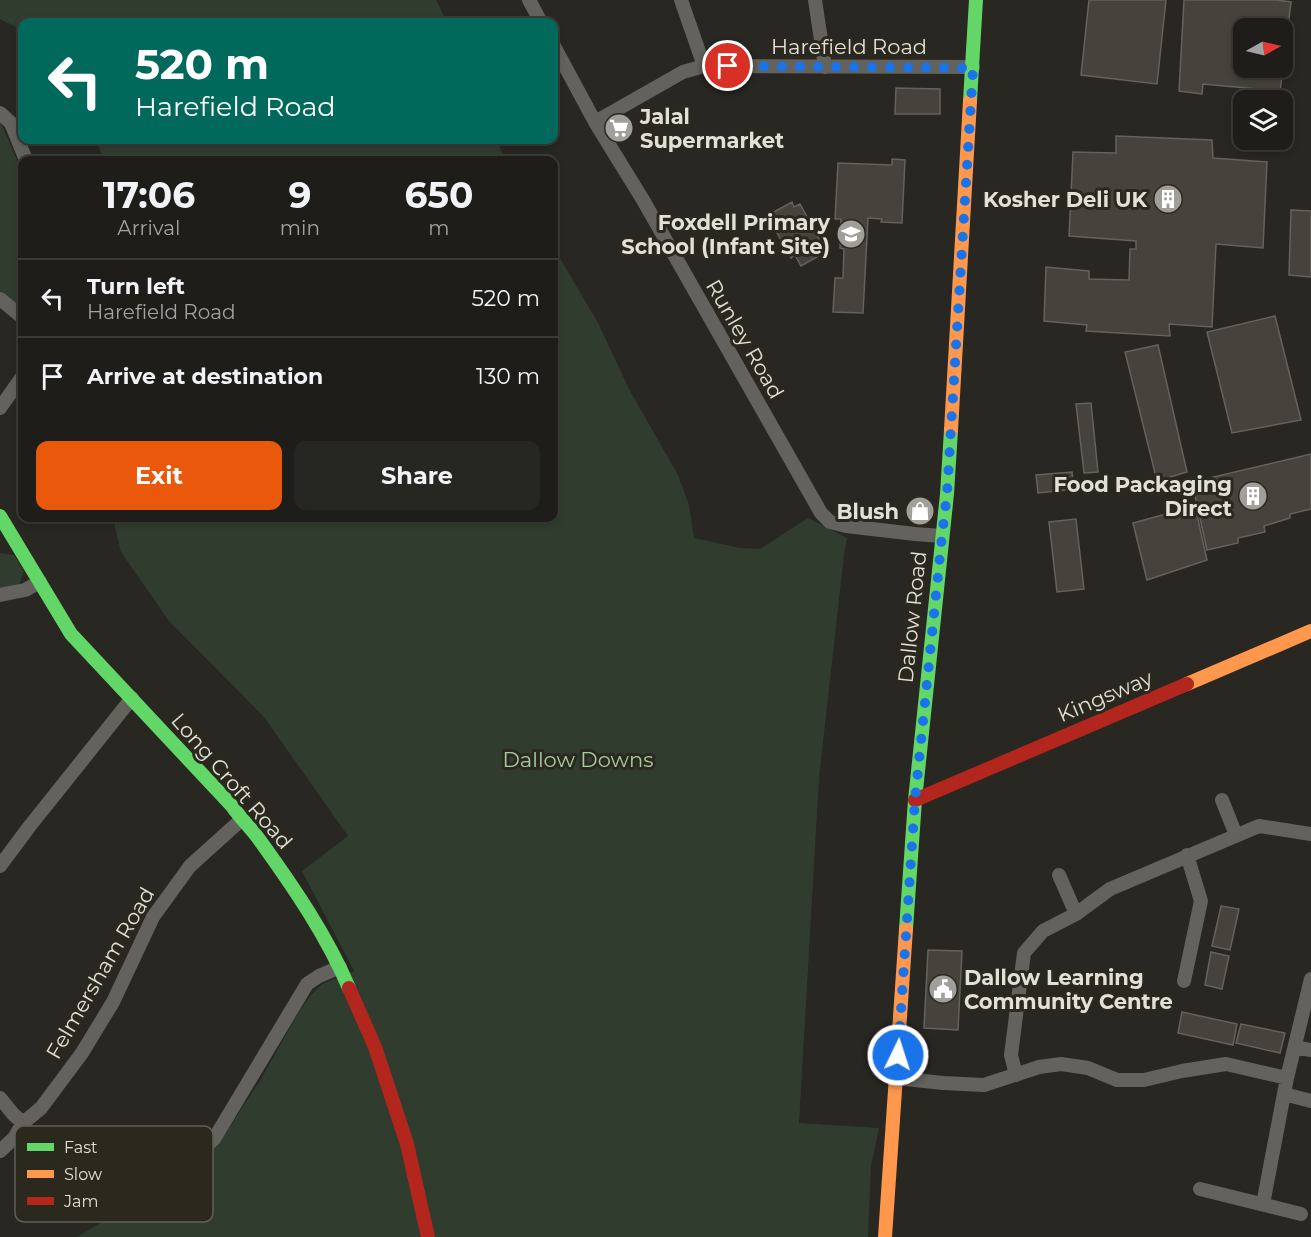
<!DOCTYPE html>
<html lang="en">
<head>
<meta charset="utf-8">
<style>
	:root { --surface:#1e1d19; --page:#262622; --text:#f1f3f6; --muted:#a1a2a2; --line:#3c3b38; --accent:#ea580c }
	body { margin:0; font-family:Montserrat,sans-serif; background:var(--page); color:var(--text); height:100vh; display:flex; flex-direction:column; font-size:22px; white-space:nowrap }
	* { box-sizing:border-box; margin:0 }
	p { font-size:20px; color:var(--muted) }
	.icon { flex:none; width:33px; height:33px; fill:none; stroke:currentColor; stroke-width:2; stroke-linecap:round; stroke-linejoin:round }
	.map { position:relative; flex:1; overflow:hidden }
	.panel { position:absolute; left:18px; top:156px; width:540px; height:366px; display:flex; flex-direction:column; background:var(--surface); border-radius:12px; box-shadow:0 3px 9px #0003,0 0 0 2px var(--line) }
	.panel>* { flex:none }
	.banner { position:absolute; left:18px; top:18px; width:540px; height:126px; border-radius:12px; box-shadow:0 3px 9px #0003,0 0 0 2px var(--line); background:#00695c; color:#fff; overflow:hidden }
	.needle { width:39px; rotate:82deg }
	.buttons { position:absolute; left:1233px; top:18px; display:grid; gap:12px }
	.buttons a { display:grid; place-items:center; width:60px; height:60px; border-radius:12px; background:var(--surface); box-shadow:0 3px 9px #0003,0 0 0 2px var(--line); font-size:30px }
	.pin { position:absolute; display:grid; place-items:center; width:51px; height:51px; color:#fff; margin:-26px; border:3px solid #fff; border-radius:50%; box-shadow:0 2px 6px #0007 }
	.me { position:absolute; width:66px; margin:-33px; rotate:4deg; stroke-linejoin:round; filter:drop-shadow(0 0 4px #0008) }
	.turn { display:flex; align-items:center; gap:21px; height:126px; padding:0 18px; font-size:27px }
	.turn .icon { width:78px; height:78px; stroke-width:2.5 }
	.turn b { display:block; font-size:42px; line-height:51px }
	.eta { display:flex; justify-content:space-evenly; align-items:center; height:102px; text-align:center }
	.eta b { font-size:36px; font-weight:700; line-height:42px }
	.cta { display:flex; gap:12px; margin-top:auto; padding:12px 18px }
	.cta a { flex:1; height:69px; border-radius:12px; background:var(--accent); color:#fff; font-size:24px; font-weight:700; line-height:69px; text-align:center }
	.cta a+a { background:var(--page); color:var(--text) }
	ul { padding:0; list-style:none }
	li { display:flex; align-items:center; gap:18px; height:78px; padding:0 18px; border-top:2px solid var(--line) }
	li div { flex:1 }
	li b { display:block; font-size:22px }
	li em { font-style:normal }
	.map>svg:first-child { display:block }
</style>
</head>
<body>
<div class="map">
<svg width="1311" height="1237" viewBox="0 0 1311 1237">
	<rect width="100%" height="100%" fill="#282721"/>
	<!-- green -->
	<path fill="#303d2e" d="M0 0H436L447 22H22V30L0 19Z
		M0 121 22 171V311L0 293Z
		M96 140H497L505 160H104Z
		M554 248 598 323 629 389 678 475 689 505 694 538 740 548 760 549 808 518 847 538 844 555 819 778 799 1123 879 1128 871 1166 868 1237H77L163 1186 199 1162 218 1145 261 1079 299 1012 310 996 322 984 354 971 302 871 348 836 264 717 169 621 121 552 113 518H554Z
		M0 553 14 555 24 571 19 585 0 588Z"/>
	<!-- building -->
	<path fill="#45433b" stroke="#63625d" stroke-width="1.5" fill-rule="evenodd" d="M1089 0H1166L1157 84 1081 75Z
		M1184 0H1277L1291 2 1279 100H1255L1257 89 1203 84 1202 94 1179 91ZM1244 28H1282V68H1244Z
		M896 88 940 89V114H895Z
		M1116 136 1212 140 1213 158 1267 162 1263 248 1216 244 1212 327 1169 324 1170 336 1086 331 1087 325 1044 321 1046 267 1089 271V279L1129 280 1130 249H1136V241L1069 236 1073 152 1116 153Z
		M892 159 905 160 902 223 881 222 882 219 868 218 863 313 833 312 835 278H843L844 249 840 248 841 219H835L838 163 892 165Z
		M792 202 794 207 800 204 826 252 801 266 795 255 791 258 776 231 781 228 772 213Z
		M1291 210 1311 211V277L1289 275Z
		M1275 316 1301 420 1232 433 1207 332Z
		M1158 345 1187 472 1157 481 1125 352Z
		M1091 403 1098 472 1084 473 1076 404Z
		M1311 454V509L1290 514V518L1264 526 1265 532 1238 538V543L1207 550 1192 482Z
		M1072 472 1074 489 1038 493 1036 475Z
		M1195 506 1207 560 1147 580 1133 523Z
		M1076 519 1084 589 1057 592 1049 522Z
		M1221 906 1239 909 1230 950 1212 946Z
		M928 950 962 951 958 1030 924 1028Z
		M1211 952 1229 956 1222 989 1205 985Z
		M1182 1012 1237 1024 1233 1045 1178 1033Z
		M1241 1024 1285 1033 1280 1053 1236 1043Z"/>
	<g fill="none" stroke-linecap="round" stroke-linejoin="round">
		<!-- street -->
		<path stroke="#63625d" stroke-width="14" d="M529 0 541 22
			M681 0 704 66
			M815 0 825 67
			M554 46 595 122 643 200 821 513 830 522 846 526 915 534 942 536
			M0 113 11 123 26 160
			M595 122 683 72 704 66 973 67
			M0 299 22 317
			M0 408 22 377
			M0 595 25 590 40 582
			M1222 800 1236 835
			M0 866 29 827 132 698
			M1059 875 1076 914
			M1184 981 1201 901 1187 855
			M1295 1047 1311 1050
			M1016 1075 1011 1055 1024 953 1043 931 1076 914 1110 889 1259 826 1311 834
			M896 1078 943 1083 984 1085 1039 1067 1061 1064 1088 1068 1117 1080H1144L1182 1071 1226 1064 1287 1078 1263 1204
			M1287 1078 1311 979
			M1284 1094 1311 1101
			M0 1098 13 1114 23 1123
			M0 1151 14 1138 23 1123 41 1108 82 1053 113 1002 153 917 190 866 241 820
			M1200 1189 1301 1214
			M133 1207 146 1189 194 1158 214 1139 307 984 319 976 340 967"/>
		<!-- fast -->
		<path stroke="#63d668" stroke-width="14" d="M970 101 976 0
			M0 516 71 634 232 806C241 819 252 829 261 842 294 888 327 936 349 988
			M906 929 915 800 947 494 951 430"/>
		<!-- slow -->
		<path stroke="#ff974d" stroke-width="14" d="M951 430 970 101
			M1187 684 1311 631
			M885 1237 906 929"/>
		<!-- jam -->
		<path stroke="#b3261e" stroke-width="14" d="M915 800 1187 684
			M349 988 375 1047 407 1144 428 1237"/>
	</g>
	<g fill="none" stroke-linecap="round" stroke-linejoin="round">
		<!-- route -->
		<path stroke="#1a73e8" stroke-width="10" stroke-dasharray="0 18" d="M728 66 973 68 947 494 942 536 915 800 898 1055"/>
	</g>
	<!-- icons -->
	<defs>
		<g id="supermarket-disc" transform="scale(1.5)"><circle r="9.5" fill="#a09f99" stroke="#2b291e"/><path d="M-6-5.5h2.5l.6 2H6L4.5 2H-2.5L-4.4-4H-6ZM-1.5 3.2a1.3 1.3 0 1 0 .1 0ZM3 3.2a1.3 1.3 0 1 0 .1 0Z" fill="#fff"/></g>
		<g id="building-disc" transform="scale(1.5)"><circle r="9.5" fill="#a09f99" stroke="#2b291e"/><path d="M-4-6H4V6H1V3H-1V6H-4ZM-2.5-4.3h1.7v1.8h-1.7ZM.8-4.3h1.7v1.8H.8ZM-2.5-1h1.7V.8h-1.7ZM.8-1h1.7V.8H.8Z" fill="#fff"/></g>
		<g id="school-disc" transform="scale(1.5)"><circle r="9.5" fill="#a09f99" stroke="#2b291e"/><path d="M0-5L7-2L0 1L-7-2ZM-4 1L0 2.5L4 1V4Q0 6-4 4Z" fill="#fff"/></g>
		<g id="shop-disc" transform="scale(1.5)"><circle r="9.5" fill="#a09f99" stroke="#2b291e"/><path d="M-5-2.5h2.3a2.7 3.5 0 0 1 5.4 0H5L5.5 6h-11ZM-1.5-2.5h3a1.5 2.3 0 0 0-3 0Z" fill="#fff"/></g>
		<g id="civic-disc" transform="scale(1.5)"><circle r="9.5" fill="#a09f99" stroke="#2b291e"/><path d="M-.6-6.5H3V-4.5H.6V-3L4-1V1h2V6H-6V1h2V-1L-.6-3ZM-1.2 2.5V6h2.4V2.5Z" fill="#fff"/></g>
	</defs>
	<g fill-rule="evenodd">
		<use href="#supermarket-disc" x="619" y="128"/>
		<use href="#building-disc" x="1168" y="199"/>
		<use href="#school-disc" x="851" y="234"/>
		<use href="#building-disc" x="1253" y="496"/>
		<use href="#shop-disc" x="920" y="511"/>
		<use href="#civic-disc" x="943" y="989"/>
	</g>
	<g text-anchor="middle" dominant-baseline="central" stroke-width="6" stroke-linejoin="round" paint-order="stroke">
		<!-- street labels -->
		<g font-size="21" fill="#e1e0d9" stroke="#2b291e">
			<text x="849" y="46">Harefield Road</text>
			<text transform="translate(745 339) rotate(60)">Runley Road</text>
			<text transform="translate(912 617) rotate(-84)">Dallow Road</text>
			<text transform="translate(1105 696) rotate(-23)">Kingsway</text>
			<text transform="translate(232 781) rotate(49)">Long Croft Road</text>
			<text transform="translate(100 973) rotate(-60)">Felmersham Road</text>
		</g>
		<!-- poi labels -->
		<g font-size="21" font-weight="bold" fill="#e1e0d9" stroke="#2b291e" text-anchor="end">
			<text x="640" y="116" text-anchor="start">Jalal<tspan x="640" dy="24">Supermarket</tspan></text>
			<text x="1147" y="199">Kosher Deli UK</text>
			<text x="830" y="222">Foxdell Primary<tspan x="830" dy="24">School (Infant Site)</tspan></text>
			<text x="1232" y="484">Food Packaging<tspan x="1232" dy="24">Direct</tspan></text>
			<text x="899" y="511">Blush</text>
			<text x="964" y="977" text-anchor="start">Dallow Learning<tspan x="964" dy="24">Community Centre</tspan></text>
		</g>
		<!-- park labels -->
		<g font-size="21" fill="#a3cda0" stroke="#2b291e">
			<text x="578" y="759">Dallow Downs</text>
		</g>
	</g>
	<!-- legend -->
	<rect x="15" y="1126" width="198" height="96" rx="9" fill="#2b291e" stroke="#626056" stroke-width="1.5"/>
	<rect x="27" y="1143" width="27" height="8" fill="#63d668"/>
	<rect x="27" y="1170" width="27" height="8" fill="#ff974d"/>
	<rect x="27" y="1197" width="27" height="8" fill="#b3261e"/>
	<g font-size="16" fill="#e1e0d9">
		<text x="64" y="1153">Fast</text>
		<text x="64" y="1180">Slow</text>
		<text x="64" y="1207">Jam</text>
	</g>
</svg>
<div class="buttons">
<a><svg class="needle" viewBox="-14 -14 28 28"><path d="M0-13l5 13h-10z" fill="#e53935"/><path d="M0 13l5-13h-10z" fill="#a1a2a2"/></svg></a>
<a><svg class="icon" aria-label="layers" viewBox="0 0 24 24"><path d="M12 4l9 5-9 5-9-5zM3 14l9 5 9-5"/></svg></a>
</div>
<div class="pin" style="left:728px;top:66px;background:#d93025"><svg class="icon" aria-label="arrive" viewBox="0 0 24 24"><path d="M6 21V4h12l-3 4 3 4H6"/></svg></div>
<svg class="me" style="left:898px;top:1055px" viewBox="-20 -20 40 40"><circle r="17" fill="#1a73e8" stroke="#fff" stroke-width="3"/><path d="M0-11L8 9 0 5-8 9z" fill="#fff"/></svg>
<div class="banner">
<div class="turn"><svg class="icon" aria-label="left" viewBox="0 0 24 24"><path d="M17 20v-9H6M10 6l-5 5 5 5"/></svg><div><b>520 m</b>Harefield Road</div></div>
</div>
<section class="panel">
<div class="eta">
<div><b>17:06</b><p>Arrival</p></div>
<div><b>9</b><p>min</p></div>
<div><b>650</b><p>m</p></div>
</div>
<ul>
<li><svg class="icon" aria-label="left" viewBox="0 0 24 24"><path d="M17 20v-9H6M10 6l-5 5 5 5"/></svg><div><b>Turn left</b><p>Harefield Road</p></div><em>520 m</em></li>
<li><svg class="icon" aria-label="arrive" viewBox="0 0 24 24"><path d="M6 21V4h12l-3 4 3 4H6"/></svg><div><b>Arrive at destination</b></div><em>130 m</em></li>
</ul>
<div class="cta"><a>Exit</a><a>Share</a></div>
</section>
</div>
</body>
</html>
